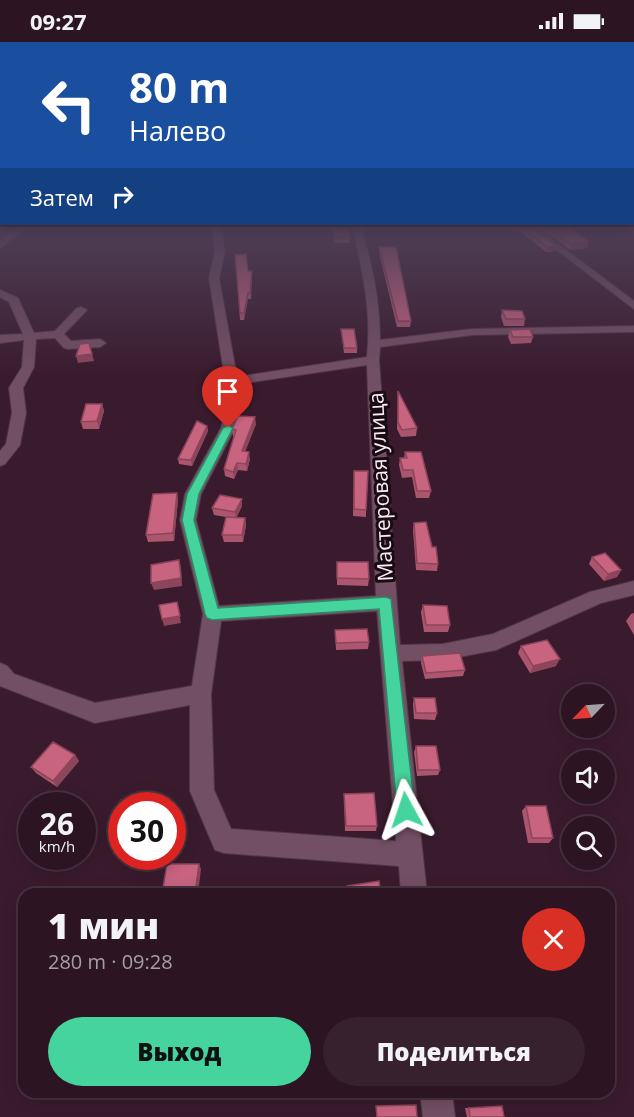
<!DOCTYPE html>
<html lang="ru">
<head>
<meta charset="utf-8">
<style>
	:root { --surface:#2c1422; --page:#38212f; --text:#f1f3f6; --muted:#a69ea5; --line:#483340; --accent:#46d49e }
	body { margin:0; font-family:"Open Sans",sans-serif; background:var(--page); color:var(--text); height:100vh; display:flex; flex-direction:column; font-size:22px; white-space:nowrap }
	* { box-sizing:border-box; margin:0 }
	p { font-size:20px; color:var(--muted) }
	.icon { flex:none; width:33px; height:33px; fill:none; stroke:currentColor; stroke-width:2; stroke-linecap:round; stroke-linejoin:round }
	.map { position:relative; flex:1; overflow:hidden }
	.details { position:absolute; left:18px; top:846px; width:597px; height:210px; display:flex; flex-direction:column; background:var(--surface); border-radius:18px; box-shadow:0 3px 15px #0003,0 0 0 2px var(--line) }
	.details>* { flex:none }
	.top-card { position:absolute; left:0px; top:0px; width:634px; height:183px; box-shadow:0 3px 15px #0003,0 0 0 2px var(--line); background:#1a4fa0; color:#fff; overflow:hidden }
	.needle { width:39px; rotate:245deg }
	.controls { position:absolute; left:561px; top:642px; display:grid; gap:12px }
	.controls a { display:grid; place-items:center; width:54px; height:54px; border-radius:50%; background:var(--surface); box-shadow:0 3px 15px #0003,0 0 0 2px var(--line); font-size:30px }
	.speed { position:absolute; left:18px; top:750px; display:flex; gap:12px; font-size:30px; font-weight:700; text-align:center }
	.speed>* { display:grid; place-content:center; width:78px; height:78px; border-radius:50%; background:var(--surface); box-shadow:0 3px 15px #0003,0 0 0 2px var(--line); line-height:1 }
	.speed small { font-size:15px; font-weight:400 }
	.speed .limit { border:9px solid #d22; background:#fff; color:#111 }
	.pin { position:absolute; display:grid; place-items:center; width:51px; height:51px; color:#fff; margin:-62px -26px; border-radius:50% 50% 50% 0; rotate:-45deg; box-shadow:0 0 6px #0007 }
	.pin .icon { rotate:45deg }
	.me { position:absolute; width:66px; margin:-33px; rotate:355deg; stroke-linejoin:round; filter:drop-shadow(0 0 4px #0008) }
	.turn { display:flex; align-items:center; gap:21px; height:126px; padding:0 30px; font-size:27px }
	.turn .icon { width:78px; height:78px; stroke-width:2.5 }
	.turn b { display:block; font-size:42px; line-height:51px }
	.then { display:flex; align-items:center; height:57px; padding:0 30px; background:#0003; gap:12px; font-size:22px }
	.round { display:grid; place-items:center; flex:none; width:63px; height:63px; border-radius:32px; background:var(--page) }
	.summary { display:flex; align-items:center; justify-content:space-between; height:102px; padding:0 30px }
	h1 { font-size:36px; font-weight:800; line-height:45px }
	.primary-button { display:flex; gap:12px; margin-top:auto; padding:12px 30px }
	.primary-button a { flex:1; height:69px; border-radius:36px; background:var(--accent); color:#111; font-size:24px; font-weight:800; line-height:69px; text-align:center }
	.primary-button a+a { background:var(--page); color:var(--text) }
	.status { display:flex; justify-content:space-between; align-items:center; height:42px; padding:0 30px; background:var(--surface); direction:ltr }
	.status svg { height:16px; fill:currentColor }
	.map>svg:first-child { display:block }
</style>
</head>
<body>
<div class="status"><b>09:27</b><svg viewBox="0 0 49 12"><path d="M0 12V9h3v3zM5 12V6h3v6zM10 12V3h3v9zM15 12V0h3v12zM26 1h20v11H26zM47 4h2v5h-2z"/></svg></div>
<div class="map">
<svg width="634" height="1075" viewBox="0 0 634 1075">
	<rect width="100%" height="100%" fill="#3a1b2e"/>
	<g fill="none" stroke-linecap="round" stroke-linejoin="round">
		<!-- minor casing -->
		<g stroke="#513747" stroke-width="2">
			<path id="minor" d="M20 183H33L22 188 0 207V199Z
				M212 183H220L225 210 219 236 235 324 243 334 367 315C372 270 362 226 352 183H360C372 220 380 259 380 298L472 287 634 284V290L472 293 380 305 379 318 400 603 443 602 493 592 590 550 634 539V553L601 561 496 608 443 618 402 619 427 852H401L399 824 224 811 215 808 190 749V663L95 681 0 644V621L7 624 14 632 95 661 192 644 203 572 180 478 185 452 221 386 233 338 223 325 209 236 215 210ZM367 323 376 554 219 564 196 478 201 452 235 386 246 341ZM377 569 396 799 231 787 214 748 211 652 221 579Z
				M524 183H533L634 259V267Z
				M0 248 18 256 34 291 55 289 77 266 81 265 87 268 64 292 71 299 100 297 106 301 100 305 68 307 64 306 55 296 36 297 34 325 23 346 26 371 20 403 5 422 0 424V409L6 402 12 371 9 346 22 325 24 298 0 301V293L23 292 9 260 0 255Z
				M420 1050H452L455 1075H423Z"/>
		</g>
		<!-- minor -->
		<use href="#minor" fill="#734f64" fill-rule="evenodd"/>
	</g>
	<!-- wall -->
	<path fill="#ac556e" d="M333 183 350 195V201H334Z
		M512 183H528L557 204 555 209 546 210Z
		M536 183H567L587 206 570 208Z
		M379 205 411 279 410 285H397L379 211Z
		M235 213 248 229H252L251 257H248L244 278H240Z
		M502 268 525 277 524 284H504L501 275Z
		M341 287 357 306V311H344Z
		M510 288 533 295 531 301 511 302 508 295Z
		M398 349 417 386 416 394 401 395 397 387Z
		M102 362 104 369 99 387H83L81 380Z
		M256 382 245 410 250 417 247 429 238 428 234 437 225 434 224 427 234 395 233 394 232 387Z
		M207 384 208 389 192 424 179 422 178 417Z
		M405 410 431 449 429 456H416L412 435 402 436 399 423 400 416H404Z
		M354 429 366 468V475L353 474Z
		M177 451 178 458 174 499 148 500 146 493Z
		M242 464 236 476H245L246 483 243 500H224L222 493 226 475 214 473 212 466Z
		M414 481 432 505 438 522 437 529 416 528 413 488Z
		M592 515 621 528 617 535 604 539 589 522Z
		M337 520 369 537 368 544 337 543Z
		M423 563 450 583 448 590H424L421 570Z
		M634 571V593L626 579 631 572Z
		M335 588 369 600 368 607 336 608Z
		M521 604 556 624 530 631 518 611Z
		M422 614 465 628 463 634 425 637 421 621Z
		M414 656 437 671 435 678 414 677 413 662Z
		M416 704 440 728 438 733 417 734 414 710Z
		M75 713 79 719 57 745 36 731 31 725Z
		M344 752 377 784 376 789H345Z
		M122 764V790L116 789 112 784Z
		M526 764 553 796 549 801H528L522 769Z
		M502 1064 504 1075H467L465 1066Z"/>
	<!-- shaded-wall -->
	<path fill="#8c455a" d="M589 200 587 206 570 208 571 202Z
		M557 204 555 209 546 210 547 205Z
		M248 251V257L244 278V271Z
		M89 301 94 319 78 321 76 314Z
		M102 362 104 369 99 387 97 379Z
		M255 375 256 382 242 417V409Z
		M207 384 208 389 192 424 191 418Z
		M249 410 250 417 247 429 246 422Z
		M237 421 238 428 234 437 233 430Z
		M177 451 178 458 174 499 173 491Z
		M242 457V464L236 477 235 470Z
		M245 476 246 483 243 500 242 493Z
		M179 518 181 526 182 544 154 548 151 541Z
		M621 528 617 535 604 539 608 532Z
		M177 560 181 581 164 584 162 577Z
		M560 617 556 624 530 631 533 624Z
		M75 713 79 719 57 745 53 739Z
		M199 822 201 827 198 852H195Z"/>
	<!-- building -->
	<path fill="#c86380" stroke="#8c455a" stroke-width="1.5" d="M333 183H346L350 195H334Z
		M520 183H528L557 204 547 205Z
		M545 183H567L589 200 571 202Z
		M379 205H396L411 279H398Z
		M246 212 248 229H252L250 251H248L244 271H240L235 213Z
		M502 268 522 269 525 277H506Z
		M341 287H354L357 306H344Z
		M530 287 533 295H513L510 288Z
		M89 301 92 312 76 314 80 302Z
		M398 349 417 386 402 388 398 380Z
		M86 362H102L97 379 81 380Z
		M238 374 255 375 242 409 249 410 246 422 237 421 233 430 224 427 236 388 232 387Z
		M197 379 207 384 191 418 178 417Z
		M405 410H421L431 449H417L413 428H403L400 416H407Z
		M354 429H368L366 468 354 467Z
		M177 451 173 491 146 493 153 452Z
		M220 453 242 457 235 470 212 466Z
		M226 475 245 476 242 493H222Z
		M426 480 432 505H436L438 522 417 521 414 481Z
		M605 511 621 528 608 532 592 515Z
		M179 518 181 536 151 541V523Z
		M337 520H368L369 537 337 536Z
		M177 560 180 574 162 577 159 563Z
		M423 563 447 564 450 583H426Z
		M367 587 369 600 336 601 335 588Z
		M547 598 560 617 533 624 521 604Z
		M460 611 465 628 426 631 422 614Z
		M414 656H435L437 671H416Z
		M53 700 75 713 53 739 31 725Z
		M416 704H436L440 728H418Z
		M374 751 377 784H346L344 752Z
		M121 758 144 761V764H122V785L112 784Z
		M526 764H546L553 796H532Z
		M167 822H199L195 852H162Z
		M379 839 381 852H348L347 844Z
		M416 1063 417 1075H377L376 1064Z
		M502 1064 504 1075H470L469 1066Z"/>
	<!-- sky -->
	<linearGradient id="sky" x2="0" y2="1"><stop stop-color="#200f19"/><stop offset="0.55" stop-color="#4f3f57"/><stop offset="1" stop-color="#4f3f57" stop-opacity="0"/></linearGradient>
	<rect width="634" height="333" fill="url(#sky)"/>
	<!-- route -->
	<path fill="#46d49e" stroke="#2e8a67" stroke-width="1.5" d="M228 383 233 386 199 452 194 478 218 566 386 555 391 557 415 768 413 774 406 777 400 774 397 768 379 567 212 578 207 576 205 572 182 478 187 452 223 386Z"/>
	<g text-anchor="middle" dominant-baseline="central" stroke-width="6" stroke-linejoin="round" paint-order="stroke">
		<!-- street labels -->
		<g font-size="21" fill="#fdebf4" stroke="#190b13">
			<text transform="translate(380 445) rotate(-93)">Мастеровая улица</text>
		</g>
	</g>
</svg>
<div class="controls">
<a><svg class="needle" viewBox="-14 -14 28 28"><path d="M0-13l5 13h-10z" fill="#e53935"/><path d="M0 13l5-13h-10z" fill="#a69ea5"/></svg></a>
<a><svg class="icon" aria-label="sound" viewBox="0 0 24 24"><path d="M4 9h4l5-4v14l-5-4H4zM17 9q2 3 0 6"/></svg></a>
<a><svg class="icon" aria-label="search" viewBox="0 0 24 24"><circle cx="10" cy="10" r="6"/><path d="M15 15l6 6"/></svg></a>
</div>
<div class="speed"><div>26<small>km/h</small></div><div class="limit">30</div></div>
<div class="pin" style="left:228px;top:386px;background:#d93025"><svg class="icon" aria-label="arrive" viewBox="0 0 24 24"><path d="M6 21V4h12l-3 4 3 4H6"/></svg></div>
<svg class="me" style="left:406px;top:768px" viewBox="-20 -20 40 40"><path d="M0-17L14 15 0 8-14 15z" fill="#46d49e" stroke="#fff" stroke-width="4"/></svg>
<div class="top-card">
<div class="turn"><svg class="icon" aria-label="left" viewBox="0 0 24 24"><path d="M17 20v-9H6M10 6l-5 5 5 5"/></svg><div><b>80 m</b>Налево</div></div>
<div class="then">Затем<svg class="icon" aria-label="right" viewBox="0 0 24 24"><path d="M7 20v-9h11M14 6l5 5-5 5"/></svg></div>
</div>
<section class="details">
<div class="summary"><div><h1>1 мин</h1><p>280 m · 09:28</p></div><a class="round" style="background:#d93025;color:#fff"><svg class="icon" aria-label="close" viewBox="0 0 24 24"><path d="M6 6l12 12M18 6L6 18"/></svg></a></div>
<div class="primary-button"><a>Выход</a><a>Поделиться</a></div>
</section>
</div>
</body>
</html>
